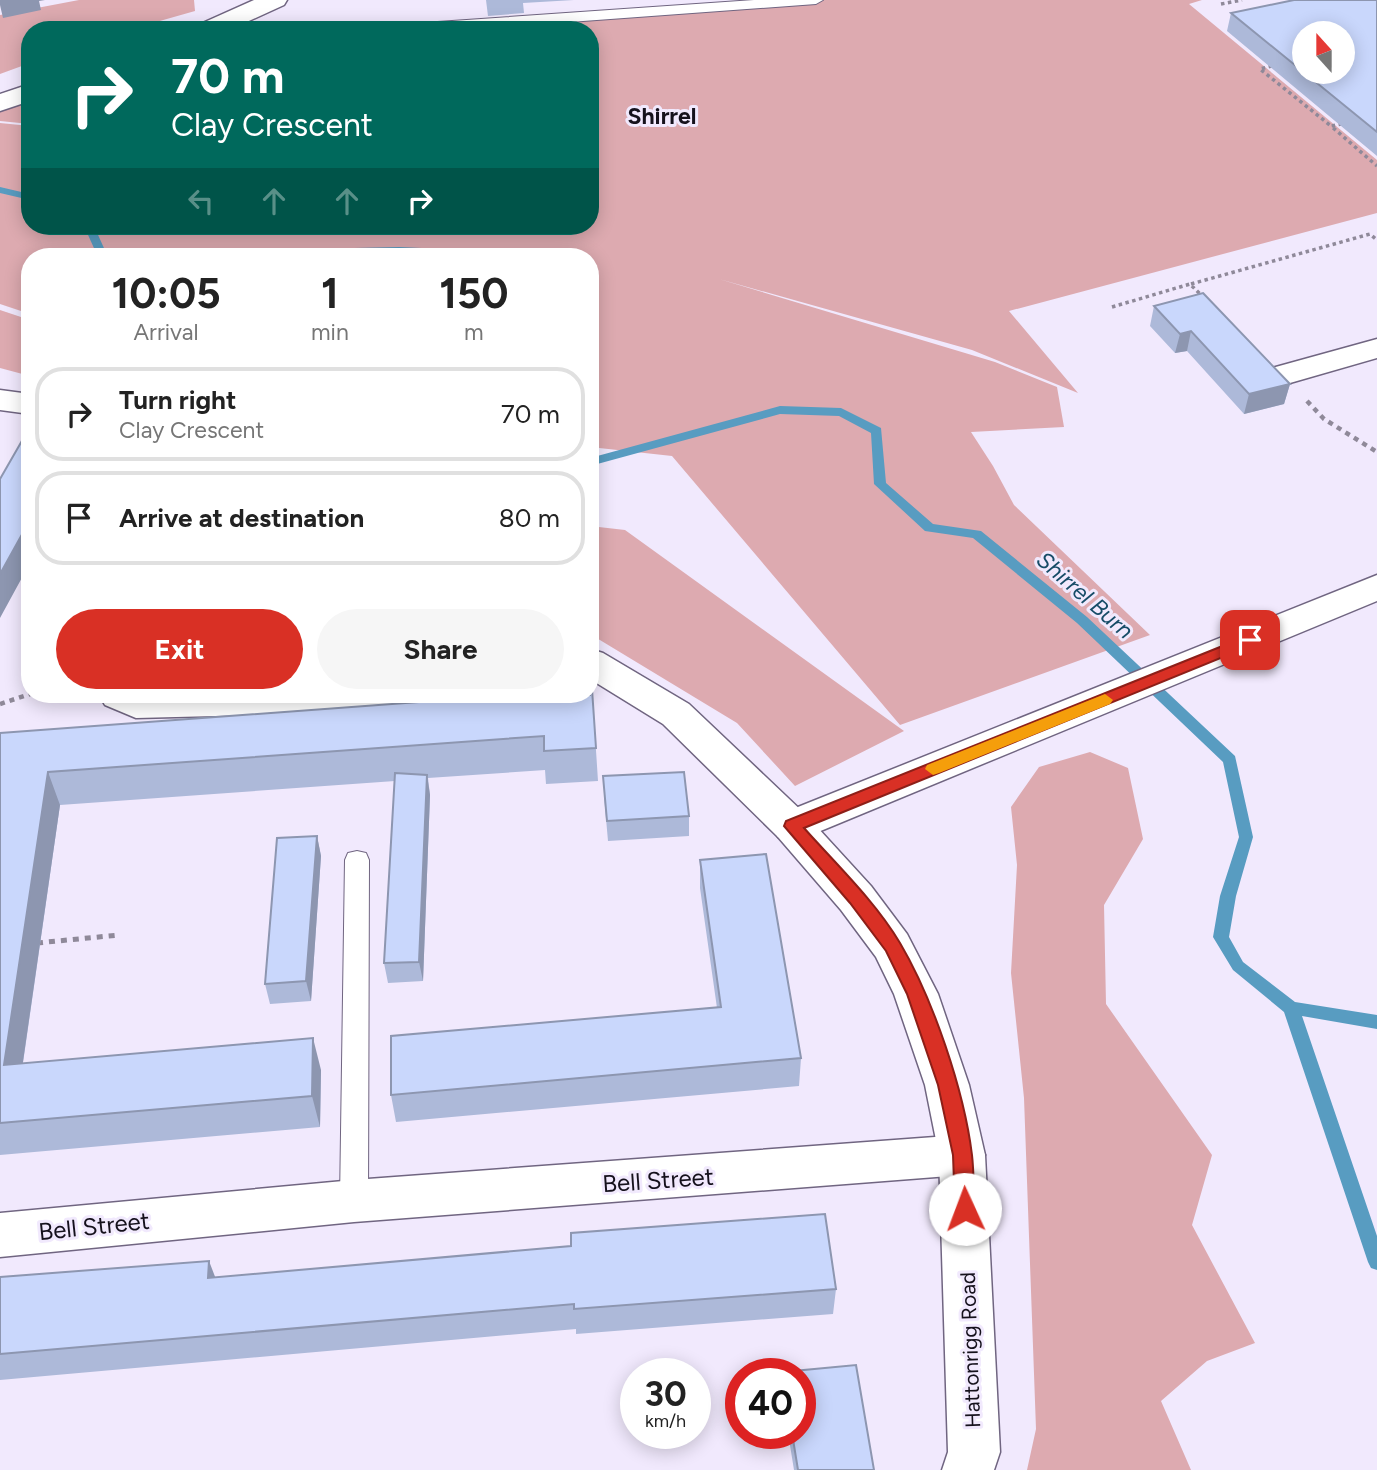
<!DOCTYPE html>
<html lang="en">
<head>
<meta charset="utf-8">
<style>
	:root { --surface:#fff; --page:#f6f6f6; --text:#222; --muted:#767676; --line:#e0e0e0; --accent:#d93025 }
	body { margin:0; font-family:Figtree,sans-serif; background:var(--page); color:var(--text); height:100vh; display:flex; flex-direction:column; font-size:26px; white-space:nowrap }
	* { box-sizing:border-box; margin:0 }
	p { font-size:23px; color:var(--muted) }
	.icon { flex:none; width:38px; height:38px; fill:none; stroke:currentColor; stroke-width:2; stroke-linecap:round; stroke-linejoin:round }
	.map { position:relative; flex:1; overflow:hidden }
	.side { position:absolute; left:21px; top:248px; width:578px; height:455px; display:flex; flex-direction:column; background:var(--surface); border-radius:28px; box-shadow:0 4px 18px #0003 }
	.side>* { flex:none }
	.banner { position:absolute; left:21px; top:21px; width:578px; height:214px; border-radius:28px; box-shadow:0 4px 18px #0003; background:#00695c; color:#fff; overflow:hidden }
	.needle { width:46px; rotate:339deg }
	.controls { position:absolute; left:1292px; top:21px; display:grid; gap:14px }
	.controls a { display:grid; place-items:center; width:63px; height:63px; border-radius:50%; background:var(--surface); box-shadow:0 4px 18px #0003; font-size:35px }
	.speed { position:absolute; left:620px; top:1358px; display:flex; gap:14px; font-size:35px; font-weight:700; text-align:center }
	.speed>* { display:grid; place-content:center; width:91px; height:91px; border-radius:50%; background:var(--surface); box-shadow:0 4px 18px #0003; line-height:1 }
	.speed small { font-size:18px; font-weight:400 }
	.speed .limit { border:10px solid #d22; background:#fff; color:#111 }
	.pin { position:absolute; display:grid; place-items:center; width:60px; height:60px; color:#fff; margin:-30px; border-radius:14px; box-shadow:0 4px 10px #0006 }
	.me { position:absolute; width:77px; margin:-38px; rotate:358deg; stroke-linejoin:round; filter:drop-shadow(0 0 5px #0008) }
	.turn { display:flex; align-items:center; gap:24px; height:147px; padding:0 35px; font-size:32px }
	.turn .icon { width:91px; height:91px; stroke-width:2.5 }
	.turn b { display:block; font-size:49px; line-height:60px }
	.lanes { display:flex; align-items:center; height:66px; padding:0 35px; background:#0003; justify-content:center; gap:35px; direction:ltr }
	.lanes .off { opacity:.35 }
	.eta { display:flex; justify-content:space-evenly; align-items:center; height:119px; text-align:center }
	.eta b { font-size:42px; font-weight:700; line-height:49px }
	.button { display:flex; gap:14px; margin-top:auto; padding:14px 35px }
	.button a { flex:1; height:80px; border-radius:42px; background:var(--accent); color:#fff; font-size:28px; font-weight:700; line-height:80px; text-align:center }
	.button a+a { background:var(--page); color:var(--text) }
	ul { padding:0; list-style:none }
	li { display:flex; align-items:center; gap:21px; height:94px; margin:0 14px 10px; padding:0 21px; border:4px solid var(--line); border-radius:28px }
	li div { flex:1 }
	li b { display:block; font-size:26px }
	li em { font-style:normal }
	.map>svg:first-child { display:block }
</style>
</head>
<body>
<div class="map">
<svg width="1377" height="1470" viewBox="0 0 1377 1470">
	<rect width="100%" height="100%" fill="#f1e9fd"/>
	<!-- green -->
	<path fill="#ddaab0" d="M79 0H194L195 11 128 30H30V63L0 74V15Z
		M791 0H1202L1189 4 1377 160V213L1009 311 1078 393 972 350 719 279 995 362 1057 387 1064 427 971 432 993 466 1014 505 1150 635 900 725 672 456 590 447V257H30V314L0 304V123L30 126V226H590V30H372Z
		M30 100V124L0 121V110Z
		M0 310 30 320V376L0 368Z
		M590 526 625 530 904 731 795 786 737 723 590 634Z
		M1090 752 1128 768 1143 839 1104 905 1106 1004 1212 1155 1192 1225 1255 1343 1207 1361 1161 1401 1191 1470H1027L1036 1429 1024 1098 1011 973 1017 865 1011 807 1039 767Z"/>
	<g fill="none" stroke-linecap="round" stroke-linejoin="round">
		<!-- stream -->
		<path fill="#589cc1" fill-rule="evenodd" d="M0 187 30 194V200L0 193Z
			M84 226H94L108 257H98Z
			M399 247 489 251 501 257 370 253 245 257 250 254 310 249Z
			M780 406 841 408 881 428 886 483 933 524 981 531 1087 617 1235 756 1253 837 1236 896 1229 937 1243 962 1295 1002 1377 1015V1029L1302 1016 1377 1236V1270L1371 1268 1368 1262 1284 1012 1233 970 1213 937 1220 896 1239 837 1223 762 1077 623 973 538 925 531 874 484 871 433 839 416 780 414 590 466V458Z"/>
		<!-- service casing -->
		<g stroke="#706581" stroke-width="2">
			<path id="service" d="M754 0H823L816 4 461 30H387L394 25Z
				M357 851 366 853 369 860 368 1201 364 1210 354 1213 344 1210 340 1201 345 860 348 853Z"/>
		</g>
		<!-- minor casing -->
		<g stroke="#706581" stroke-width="3">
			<path id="minor" d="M254 0H287L284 5 229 30H194L198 25Z
				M30 84V101L0 111V94Z
				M1377 339V358L1283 385 1272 382 1267 375 1272 368Z
				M1377 575V601L806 837 792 841 778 837 772 826 778 815Z
				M99 695H425L419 705 406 709 368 712 136 718 105 705Z
				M962 1135 978 1141 985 1155 978 1169 962 1175 354 1222 0 1257V1213L354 1180Z"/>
		</g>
		<!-- tertiary casing -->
		<g stroke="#706581" stroke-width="3">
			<path id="tertiary" d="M0 390 30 394V414L0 410Z
				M590 649 603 653 689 704 806 815 871 886 907 934 938 994 969 1085 985 1155 1000 1452 994 1470H942L948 1452 939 1155 925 1085 894 994 876 957 841 910 778 837 663 724 590 679Z"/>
		</g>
		<!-- path-far2 -->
		<path stroke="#8f8999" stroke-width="3.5" stroke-dasharray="3.5 3.5" stroke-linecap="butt" d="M1221 4 1242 0
			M1272 66 1260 69 1331 126
			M1342 124 1331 126 1377 166
			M1191 284 1370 234 1377 240
			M1112 307 1190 284 1202 296"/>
		<!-- path-far1 -->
		<path stroke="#8f8999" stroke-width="4.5" stroke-dasharray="5 5" stroke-linecap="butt" d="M1307 401 1324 419 1377 452
			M0 704 30 694"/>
		<!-- path -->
		<path stroke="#8f8999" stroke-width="5" stroke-dasharray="6 6" stroke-linecap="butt" d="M37 943 119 935"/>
		<!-- service -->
		<use href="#service" fill="#fff" fill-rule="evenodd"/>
		<!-- minor -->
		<use href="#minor" fill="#fff" fill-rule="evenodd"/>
		<!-- tertiary -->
		<use href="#tertiary" fill="#fff" fill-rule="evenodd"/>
	</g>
	<!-- wall -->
	<path fill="#adb9d9" d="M486 0H574L523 3 524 13 488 16Z
		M1377 0V156L1227 31 1231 13Z
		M1154 306 1290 384 1284 404 1244 414 1187 351 1175 353 1150 326Z
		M592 689 598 781 546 784 545 770 428 778 430 795 423 981 388 983 384 963 395 781 60 805 23 1063 321 1070 320 1127 0 1155V733Z
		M604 796 689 816V836L608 841Z
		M317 836 321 856 311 1001 270 1004 265 984Z
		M700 860 801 1058 799 1086 396 1122 391 1095 717 1008 700 888Z
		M0 1277H215L836 1289 833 1314 576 1334V1329L0 1380Z
		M788 1433H800L874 1470H794Z"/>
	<!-- shaded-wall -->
	<path fill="#8d96b0" d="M0 0H45L39 1 41 10 3 18 0 5Z
		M1191 331 1187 351 1175 353 1180 334Z
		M1290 384 1284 404 1244 414 1249 394Z
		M30 520V563L0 618V574Z
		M48 772 60 805 18 1096 4 1065Z
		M427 775 430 795 423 981 419 962Z
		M317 836 321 856 311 1001 306 981Z
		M313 1038 321 1070 320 1127 312 1096Z
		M209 1261 219 1287 208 1278Z"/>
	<!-- building -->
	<path fill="#c9d7fc" stroke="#8d96b0" stroke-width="2" fill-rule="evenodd" d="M1294 0H1377V132L1231 13ZM1304 33H1342V72H1304Z
		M1203 293 1290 384 1249 394 1191 331 1180 334 1154 306Z
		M27 432H30V520L0 574V479Z
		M590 689H592L596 748 544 751V736L48 772 4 1065 313 1038 312 1096 0 1123V733L513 695H590Z
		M684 772 689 816 607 821 603 776Z
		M395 773 427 775 419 962 384 963Z
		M317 836 306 981 265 984 277 838Z
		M766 854 801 1058 391 1095V1036L721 1007 700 860Z
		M825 1214 836 1289 574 1309V1304L0 1354V1277L209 1261 208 1278 571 1246V1233Z
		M856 1365 874 1470H798L792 1433H800V1374H783V1372Z"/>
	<!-- route -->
	<path fill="#d93025" stroke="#8d1f18" stroke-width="2" d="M1250 635 1257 640 1255 644 804 828C836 864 875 901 900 943 933 999 964 1090 972 1155 974 1173 974 1191 974 1209L972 1215 965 1218 958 1215 955 1209 953 1155 938 1085 907 994 886 951 850 903 784 826 786 821Z"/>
	<!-- slow -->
	<path fill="#f59e0b" d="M1105 694 1113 700 1110 704 939 773 933 775 925 769 927 765Z"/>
	<g text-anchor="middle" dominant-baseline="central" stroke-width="6" stroke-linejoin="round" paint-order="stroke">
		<!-- street labels -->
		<g font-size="21" fill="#15111c" stroke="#f1e9fd">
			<text transform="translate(970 1350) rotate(-92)">Hattonrigg Road</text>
		</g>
		<!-- far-district labels -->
		<g font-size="23" font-weight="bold" fill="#15111c" stroke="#f1e9fd">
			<text x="662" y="116">Shirrel</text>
		</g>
		<!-- water labels -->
		<g font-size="23" font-style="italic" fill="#174c67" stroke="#f1e9fd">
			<text transform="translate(1085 595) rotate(41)">Shirrel Burn</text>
		</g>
		<!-- near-street labels -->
		<g font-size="24" fill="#15111c" stroke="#f1e9fd">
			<text transform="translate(658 1180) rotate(-4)">Bell Street</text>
			<text transform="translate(94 1226) rotate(-6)">Bell Street</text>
		</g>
	</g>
</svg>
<div class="controls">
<a><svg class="needle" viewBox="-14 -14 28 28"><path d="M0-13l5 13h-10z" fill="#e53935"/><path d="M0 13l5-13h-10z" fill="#767676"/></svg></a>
</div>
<div class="speed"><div>30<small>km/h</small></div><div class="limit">40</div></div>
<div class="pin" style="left:1250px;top:640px;background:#d93025"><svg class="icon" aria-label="arrive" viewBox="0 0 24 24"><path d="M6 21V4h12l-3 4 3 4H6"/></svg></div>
<svg class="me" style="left:965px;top:1209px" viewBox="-20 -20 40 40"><circle r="19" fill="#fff"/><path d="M0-13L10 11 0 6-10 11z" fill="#d93025"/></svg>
<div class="banner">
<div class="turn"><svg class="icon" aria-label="right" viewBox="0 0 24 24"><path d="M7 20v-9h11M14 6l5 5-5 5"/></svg><div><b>70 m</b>Clay Crescent</div></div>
<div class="lanes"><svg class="icon off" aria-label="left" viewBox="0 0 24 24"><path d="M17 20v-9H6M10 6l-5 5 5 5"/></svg><svg class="icon off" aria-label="ahead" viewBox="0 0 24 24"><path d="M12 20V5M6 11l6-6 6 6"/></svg><svg class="icon off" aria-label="ahead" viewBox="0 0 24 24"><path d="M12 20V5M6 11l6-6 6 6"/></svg><svg class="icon" aria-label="right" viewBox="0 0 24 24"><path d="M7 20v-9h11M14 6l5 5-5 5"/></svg></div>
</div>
<section class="side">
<div class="eta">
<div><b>10:05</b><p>Arrival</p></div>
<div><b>1</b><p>min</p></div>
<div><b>150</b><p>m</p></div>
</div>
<ul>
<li><svg class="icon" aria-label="right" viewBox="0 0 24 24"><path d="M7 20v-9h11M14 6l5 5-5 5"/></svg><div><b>Turn right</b><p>Clay Crescent</p></div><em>70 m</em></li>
<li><svg class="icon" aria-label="arrive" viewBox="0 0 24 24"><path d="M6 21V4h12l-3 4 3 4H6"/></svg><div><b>Arrive at destination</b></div><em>80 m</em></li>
</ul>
<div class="button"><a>Exit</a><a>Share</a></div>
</section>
</div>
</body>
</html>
